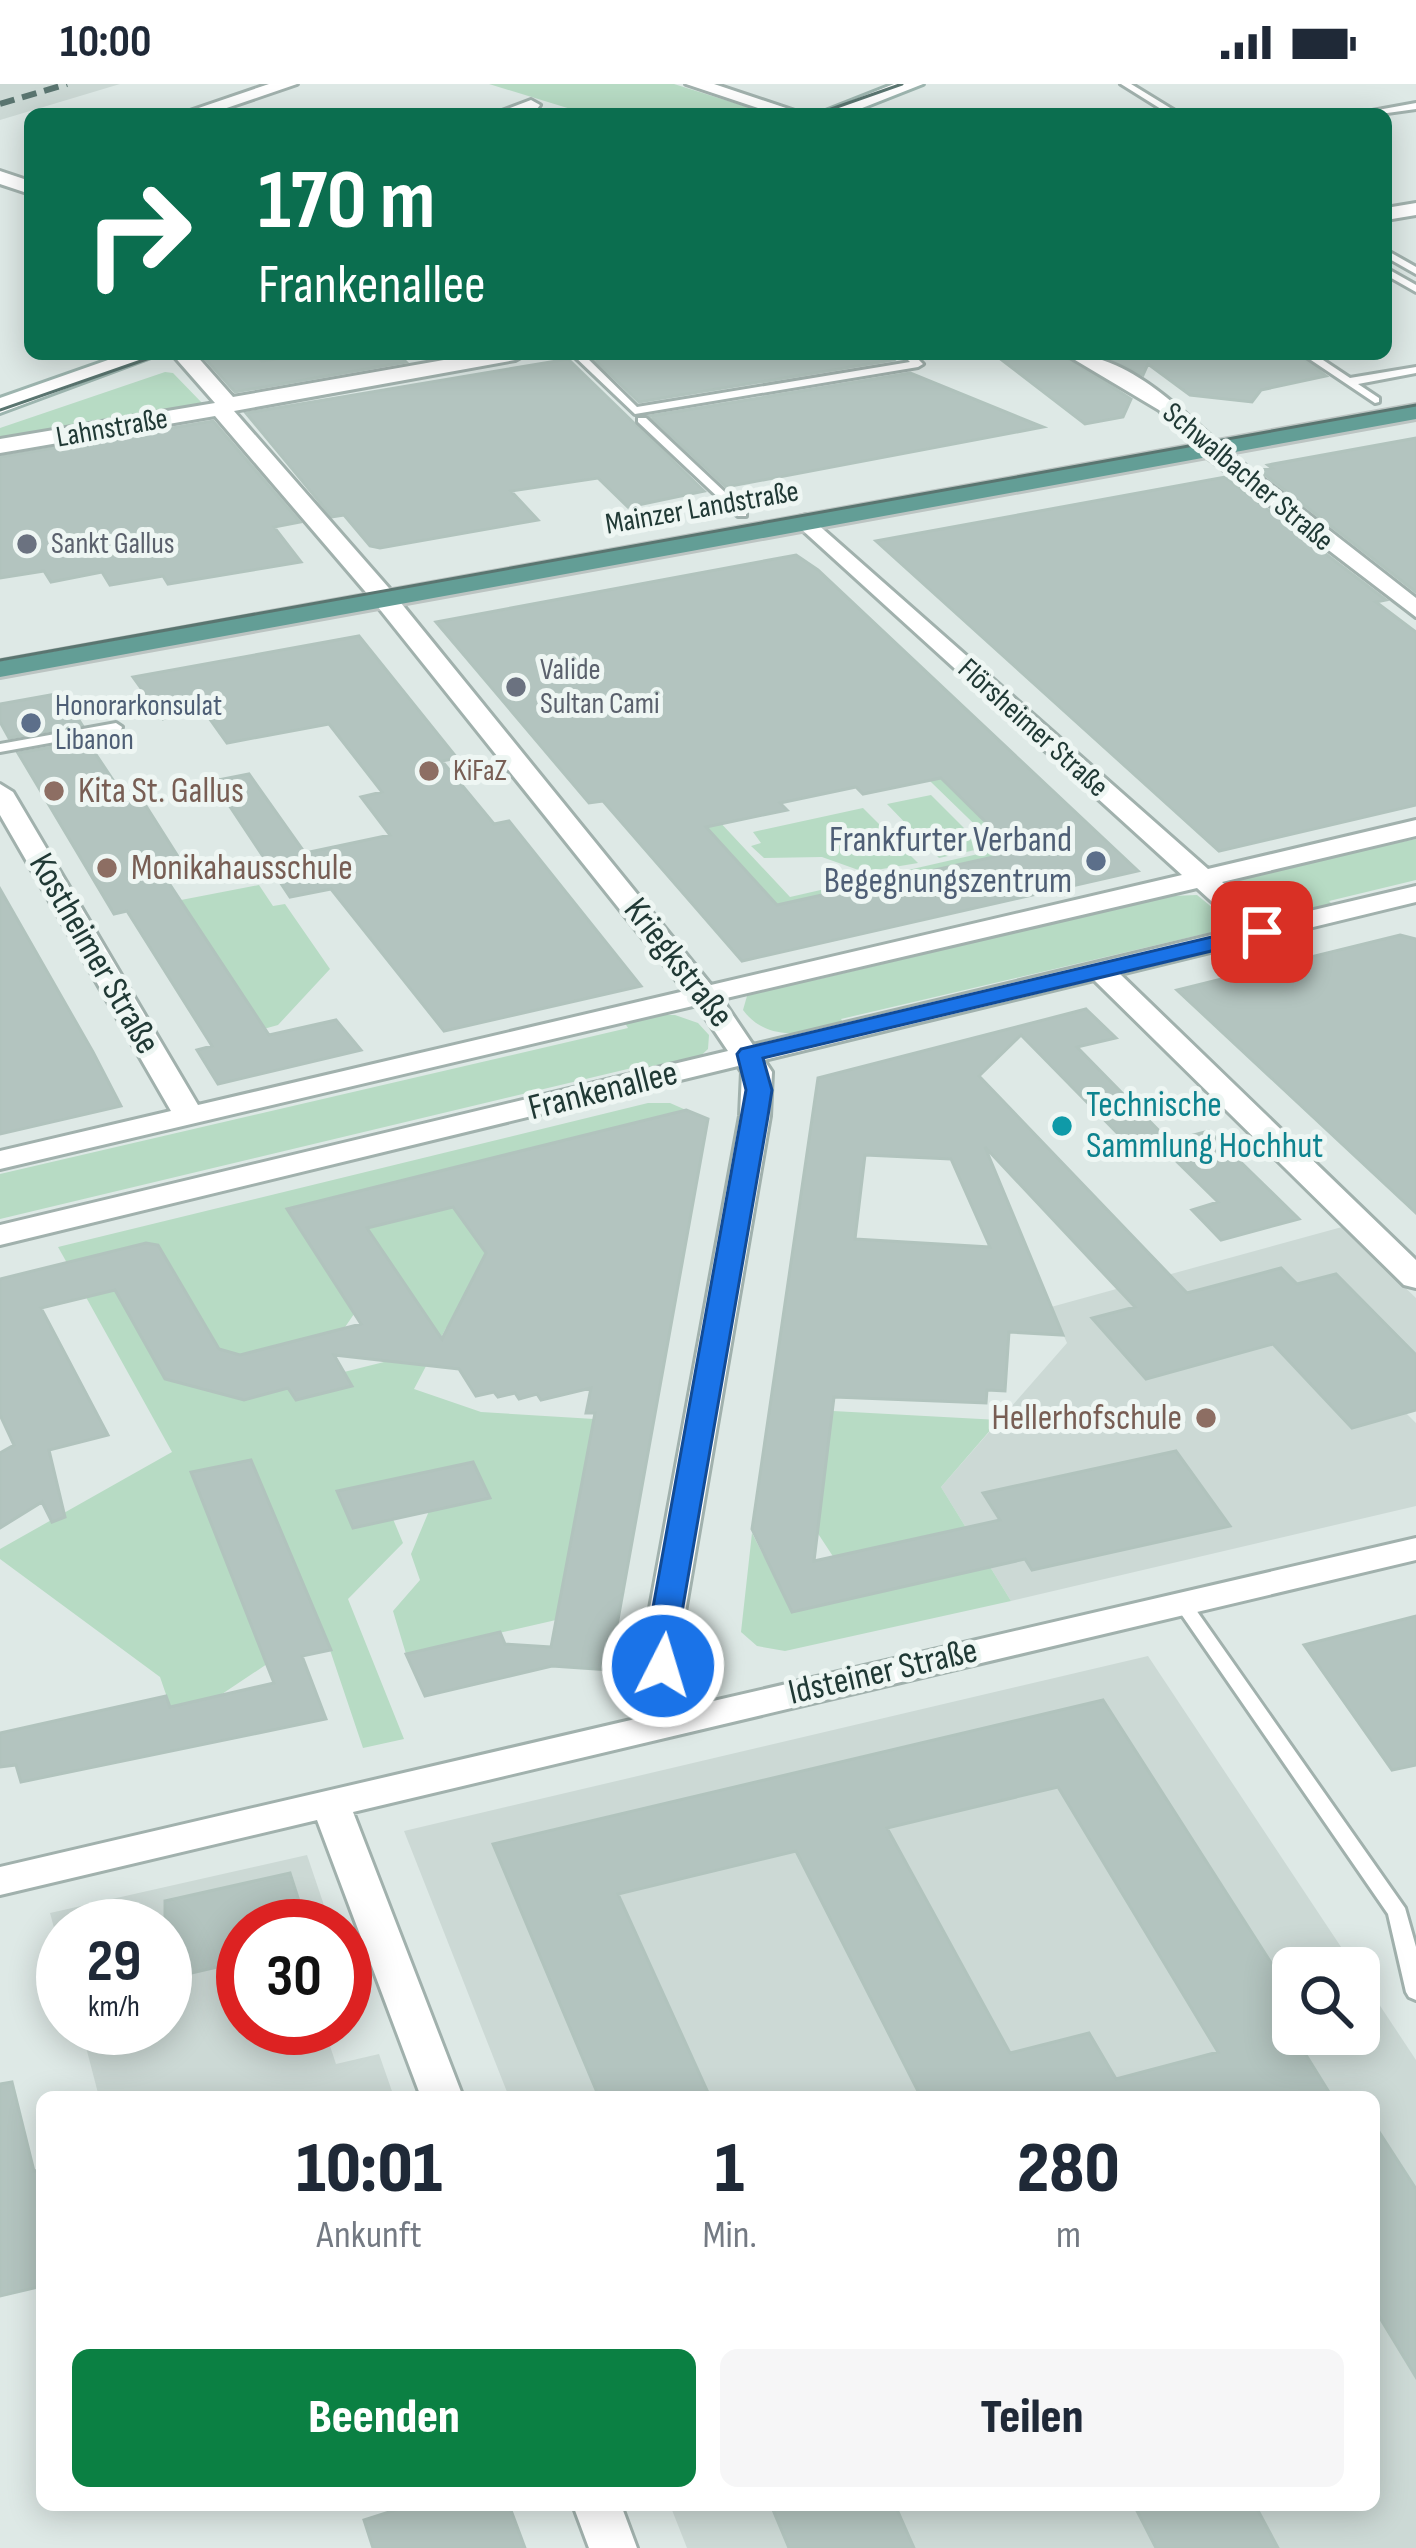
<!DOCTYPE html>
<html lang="de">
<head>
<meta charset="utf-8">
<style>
	:root { --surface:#fff; --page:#f6f6f7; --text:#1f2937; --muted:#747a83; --accent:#0b8043 }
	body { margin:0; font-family:"Sofia Sans Condensed",sans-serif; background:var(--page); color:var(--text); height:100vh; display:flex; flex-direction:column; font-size:45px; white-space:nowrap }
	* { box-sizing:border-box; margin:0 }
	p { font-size:39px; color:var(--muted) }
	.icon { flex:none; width:66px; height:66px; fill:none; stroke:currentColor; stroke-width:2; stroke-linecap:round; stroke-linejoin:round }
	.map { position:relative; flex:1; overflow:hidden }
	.panel { position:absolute; left:36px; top:2007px; width:1344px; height:420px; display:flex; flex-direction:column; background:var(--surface); border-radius:18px; box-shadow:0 6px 30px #0003 }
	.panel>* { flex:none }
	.guide { position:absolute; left:24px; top:24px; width:1368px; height:252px; border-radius:18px; box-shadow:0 6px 30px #0003; background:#0b6e4f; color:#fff; overflow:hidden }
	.fabs { position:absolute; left:1272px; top:1863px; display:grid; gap:24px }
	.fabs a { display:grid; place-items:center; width:108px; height:108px; border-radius:18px; background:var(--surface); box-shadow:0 6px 30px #0003; font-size:60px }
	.speed { position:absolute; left:36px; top:1815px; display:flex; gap:24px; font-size:60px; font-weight:700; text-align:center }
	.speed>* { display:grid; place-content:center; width:156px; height:156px; border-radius:50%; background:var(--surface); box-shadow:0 6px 30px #0003; line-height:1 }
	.speed small { font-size:30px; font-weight:400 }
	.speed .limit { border:18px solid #d22; background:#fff; color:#111 }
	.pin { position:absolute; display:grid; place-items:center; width:102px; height:102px; color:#fff; margin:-51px; border-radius:24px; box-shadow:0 6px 18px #0006 }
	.me { position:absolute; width:132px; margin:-66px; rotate:5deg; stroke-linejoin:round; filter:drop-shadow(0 0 9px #0008) }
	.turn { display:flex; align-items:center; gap:42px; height:252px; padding:0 36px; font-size:54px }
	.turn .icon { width:156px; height:156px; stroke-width:2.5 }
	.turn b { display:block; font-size:84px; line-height:102px }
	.eta { display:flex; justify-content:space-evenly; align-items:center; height:204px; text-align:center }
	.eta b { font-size:72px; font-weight:800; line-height:84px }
	.action { display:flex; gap:24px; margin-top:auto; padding:24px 36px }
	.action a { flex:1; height:138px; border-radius:18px; background:var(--accent); color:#fff; font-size:48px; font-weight:800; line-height:138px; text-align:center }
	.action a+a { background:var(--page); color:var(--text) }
	.status { display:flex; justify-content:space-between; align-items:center; height:84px; padding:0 60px; background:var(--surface); direction:ltr }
	.status svg { height:33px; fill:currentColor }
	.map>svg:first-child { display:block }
</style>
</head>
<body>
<div class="status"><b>10:00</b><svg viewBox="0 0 49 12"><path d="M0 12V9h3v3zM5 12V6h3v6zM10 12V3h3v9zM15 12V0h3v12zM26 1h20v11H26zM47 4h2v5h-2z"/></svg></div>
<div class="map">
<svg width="1416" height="2464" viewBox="0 0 1416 2464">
	<rect width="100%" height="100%" fill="#dee9e6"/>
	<!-- built -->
	<path fill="#ccd9d5" d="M0 0H120L0 36Z
		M1342 1143 1416 1214V1326L1406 1329 1416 1339V1422L1011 1517 941 1403 1067 1259 1051 1223Z
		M1148 1572 1355 1884H1293V1950H1359V1890L1416 1976V2464H687L670 2421H1374V2013H509L404 1747Z
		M307 1771 331 1842H243V1944H324L336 1980 379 1970 394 2013H99L81 1944H165V1842H63V1877L50 1829Z"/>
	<!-- green -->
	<path fill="#b7dbc4" d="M489 0H674L770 30H587Z
		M165 288 173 289 203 320 0 359V344Z
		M901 658 1032 770 773 829 775 818 700 751 674 689 790 813 1000 765 899 667Z
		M931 711 984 764 939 774 887 720Z
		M863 724 918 779 864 788 822 773 764 774 751 762 761 759 753 748Z
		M1416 755V796L1329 817 1335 823C1293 833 1265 838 1232 807L1238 792Z
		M259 801 273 822 285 820 330 885 278 941 260 946 181 816Z
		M1197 811 1219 829 1220 839 1212 848 841 935 845 942C810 949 768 960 743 926L747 912 808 891 815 896 1171 812Z
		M647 931H675L698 939 709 951 708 965 694 978 643 990 636 983 0 1135V1090L628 944 623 936Z
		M648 1019H670L686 1026 290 1130 354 1230 341 1249 249 1273 219 1265 158 1161 146 1159 67 1179 58 1163Z
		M453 1123 486 1170 478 1245 446 1244 414 1305 481 1328 594 1335 556 1536 406 1570 393 1527 420 1496 411 1470 429 1427 490 1413 472 1378 337 1407 353 1443 393 1435 403 1459 348 1515 404 1655 363 1664 330 1566 251 1376 192 1388 267 1580 219 1612 170 1622 160 1593 0 1475V1465L172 1368 82 1206 111 1198 244 1316 288 1304 297 1316 351 1302 344 1288 388 1277 423 1228 363 1142Z
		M833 1327 999 1336 941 1403 1011 1517 785 1567 757 1562 741 1548 752 1449 792 1528 977 1486 951 1446 836 1477 817 1448Z"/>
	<!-- building -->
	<path fill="#b3c4bf" stroke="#b1c3bd" stroke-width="3" fill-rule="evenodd" d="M201 270H256L262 277 312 270H398L406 278 235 308Z
		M623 270H886L893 276 639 318 594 275Z
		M994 270H1061L1131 315 1123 333 1085 340Z
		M1096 270H1298L1326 292 1261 306 1252 318 1190 311 1148 280 1143 291Z
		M568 275 704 407 628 423 598 394 511 407 538 436 380 464 370 462 344 431 332 433 246 329Z
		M910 289 1043 343 726 403 650 332Z
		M213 337 300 438 274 443 301 478 168 500 163 492 110 501 102 488 51 498 44 487 0 494V373Z
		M1416 354V508L1259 386 1272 384 1268 381Z
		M1225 393 1386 516 1376 518 1416 548V721L1219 767 876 457Z
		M796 471 818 486 1138 787 742 877 603 717 589 719 436 538ZM941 694 1016 768 777 821 706 743 787 726 780 719 856 703 863 710Z
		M359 552 457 674 442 677 494 740 509 737 641 902 444 947 331 805 290 813 213 697 249 690 305 769 390 751 361 713 382 708 329 640 227 659 199 620 163 635 133 593Z
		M62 609 82 641 9 654 0 638V620Z
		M87 657 125 714 139 711 184 782 161 787 269 951 336 936 361 966 218 1000 197 966 212 962 127 827 114 830 18 669Z
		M0 805 93 968 121 1022 0 1050Z
		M1400 851 1416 855V1129L1177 906Z
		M1086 925 1116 954 1077 963 1169 1057 1134 1066 1021 951 979 992 1187 1209 1281 1184 1297 1200 1336 1190 1416 1271V1326L1352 1344 1273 1260 1146 1295 1092 1234 1135 1223 985 1063 1063 1251 1009 1248 1005 1307 987 1306 986 1319 834 1313 814 1477 1000 1436 983 1409 1176 1367 1230 1442 1032 1486 1025 1475 792 1528 752 1445 818 994ZM865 1071 951 1075 990 1163 855 1155Z
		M686 1026 708 1035 609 1586 552 1582 425 1612 406 1570 500 1548 505 1560 551 1563 595 1329H586L591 1304 541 1316 537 1310 519 1315 515 1309 498 1313 494 1308 476 1312 459 1285 334 1271 352 1302 296 1316 288 1304 244 1316 165 1295 115 1206 41 1224 108 1351 49 1366 65 1433 52 1438 42 1418 0 1444V1369L14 1361 0 1331V1195L146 1159 158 1161 219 1265 240 1271 361 1240 287 1125ZM453 1123 486 1169 442 1255 367 1144Z
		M1209 1047 1255 1092 1299 1135 1221 1156 1192 1126 1218 1118 1159 1060Z
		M251 1376 331 1566 302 1572 326 1635 21 1698 16 1681 0 1683V1649L166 1612 170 1623 274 1599 191 1388Z
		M473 1378 490 1414 353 1444 337 1407Z
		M1416 1532V1681L1392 1686 1304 1561Z
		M1103 1616 1293 1913V1950L1332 2013H921L796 1767 618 1810 710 2013H599L493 1760ZM1058 1703 1108 1786 1218 1968 1116 1995 1089 1949 1010 1969 887 1744Z
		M290 1789 307 1842H243V1877L165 1895V1817Z
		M12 1998 34 2087 42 2086V2202L0 2212V2000Z
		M1374 2040 1416 2105V2293L1374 2224Z
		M411 2421H509L525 2464H373L364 2436Z
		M771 2421H895L914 2464H789Z
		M1134 2421H1255L1278 2464H1156Z"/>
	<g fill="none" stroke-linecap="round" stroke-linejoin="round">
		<!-- lane casing -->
		<g stroke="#a1b1ad" stroke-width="6">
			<path id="lane" d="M1121 0H1131L1180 30H1169Z
				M1416 19V25L1380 30H1356Z
				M1386 166 1416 183V190L1386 173Z
				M1386 184 1416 201V208L1386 191Z
				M572 270H583L637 323 910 278 902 270H913L923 280 918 283 635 330Z
				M1302 270H1314L1350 294 1416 283V289L1358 300 1379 314V318L1375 319Z
				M638 334H646L746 428V432H738L638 338Z
				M116 639 122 643 121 646 0 668V660Z
				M1183 1514 1189 1516 1405 1824 1416 1863V1916L1409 1913 1406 1908 1388 1830 1177 1524 1174 1520 1177 1516Z"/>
		</g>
		<!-- street casing -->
		<g stroke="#a1b1ad" stroke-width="6">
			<path id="street" d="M269 0H297L209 30H181Z
				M686 0H714L804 30H776Z
				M531 16 540 21 537 25 494 30Z
				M0 87 30 97V110L0 100Z
				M1416 119V131L1386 136V124Z
				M172 270H195L233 313 478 270H526L515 276 234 327 388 503 711 901 1182 791 799 443V433L807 431 1208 785 1416 736V752L1222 798 1267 837 1416 802V818L1120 890 1416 1176V1204L1404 1201 1094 896 764 976 772 988 770 1032 680 1557 682 1582 696 1621 1416 1454V1476L353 1728 463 2013H421L317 1736 0 1811V1783L661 1629 644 1582V1557L740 1032 742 988 738 982 0 1161V1141L728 967 697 921 0 1085V1067L171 1027 0 731V700L13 708 198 1021 685 907 370 513 215 332 0 369V355L215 319ZM1197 804 1241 844 753 961 722 915Z
				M1065 270C1137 270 1190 338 1241 378 1300 423 1358 469 1416 514V533L1203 370 1159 326Z
				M573 2421H621L637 2464H589Z"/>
		</g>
		<!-- secondary casing -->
		<g stroke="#9db5af" stroke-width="6">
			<path id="secondary" d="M894 0H923L847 30H818Z
				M125 270H159L0 329V314Z"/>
		</g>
		<!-- primary casing -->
		<g stroke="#bcc4c2" stroke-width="6">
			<path id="primary" d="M1416 321V335L0 593V577Z"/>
		</g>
		<!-- lane -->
		<use href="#lane" fill="#fff" fill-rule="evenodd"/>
		<!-- street -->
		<use href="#street" fill="#fff" fill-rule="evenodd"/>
		<!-- secondary -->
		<use href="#secondary" fill="#fff" fill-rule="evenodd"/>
		<!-- primary -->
		<use href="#primary" fill="#639e96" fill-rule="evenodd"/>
		<!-- tram -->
		<path stroke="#5a7570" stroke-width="3" d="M817 30 902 0
			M0 326 161 270
			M0 576 1416 321"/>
		<!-- rail -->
		<path stroke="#5a7570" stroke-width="6" stroke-dasharray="15 8" stroke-linecap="butt" d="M0 20 67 0"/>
	</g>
	<!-- route -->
	<path fill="#1a73e8" stroke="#114b97" stroke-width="3" d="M1262 841 1270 843V853L763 974 772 1006 768 1032 677 1557 678 1582 663 1593 652 1590 647 1557 746 1006 737 970 741 965Z"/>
	<!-- markers -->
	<g fill="#6b7280" stroke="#eef6f3" stroke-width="4.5">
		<circle cx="27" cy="460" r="12"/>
		<circle cx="516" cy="603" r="12"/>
	</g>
	<g fill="#5c6f8a" stroke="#eef6f3" stroke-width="4.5">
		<circle cx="31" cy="639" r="12"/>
		<circle cx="1096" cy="777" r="12"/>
	</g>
	<g fill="#8d6e63" stroke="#eef6f3" stroke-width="4.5">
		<circle cx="429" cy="687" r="12"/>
		<circle cx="54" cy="707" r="12"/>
		<circle cx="107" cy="784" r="12"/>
		<circle cx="1206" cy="1334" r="12"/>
	</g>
	<circle fill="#0f9aa8" stroke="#eef6f3" stroke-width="4.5" cx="1062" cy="1042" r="12"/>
	<g text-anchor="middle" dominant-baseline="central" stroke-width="10" stroke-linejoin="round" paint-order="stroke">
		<!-- far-street labels -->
		<g font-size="30" fill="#203935" stroke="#eef6f3">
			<text transform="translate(112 344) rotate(-10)">Lahnstraße</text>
			<text transform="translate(1248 393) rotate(40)">Schwalbacher Straße</text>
			<text transform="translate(702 424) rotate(-10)">Mainzer Landstraße</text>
			<text transform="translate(1033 644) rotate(42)">Flörsheimer Straße</text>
		</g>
		<!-- far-worship labels -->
		<g font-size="30" fill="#5b616d" stroke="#eef6f3" text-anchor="start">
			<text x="51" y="460">Sankt Gallus</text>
			<text x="540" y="586">Valide<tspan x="540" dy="34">Sultan Cami</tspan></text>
		</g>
		<!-- far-service labels -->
		<g font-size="30" fill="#4e5e75" stroke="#eef6f3" text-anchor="start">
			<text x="55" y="622">Honorarkonsulat<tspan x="55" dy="34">Libanon</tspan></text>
		</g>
		<!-- far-education labels -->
		<g font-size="30" fill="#785e54" stroke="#eef6f3" text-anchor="start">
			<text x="453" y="687">KiFaZ</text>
		</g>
		<!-- education labels -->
		<g font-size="36" fill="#785e54" stroke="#eef6f3" text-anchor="start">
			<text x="78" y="707">Kita St. Gallus</text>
			<text x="131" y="784">Monikahausschule</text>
			<text x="1182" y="1334" text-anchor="end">Hellerhofschule</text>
		</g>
		<!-- service labels -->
		<g font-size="36" fill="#4e5e75" stroke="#eef6f3" text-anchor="end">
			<text x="1072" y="756">Frankfurter Verband<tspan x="1072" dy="41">Begegnungszentrum</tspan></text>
		</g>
		<!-- street labels -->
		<g font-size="36" fill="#203935" stroke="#eef6f3">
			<text transform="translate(94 870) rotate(60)">Kostheimer Straße</text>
			<text transform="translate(678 879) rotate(52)">Kriegkstraße</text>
			<text transform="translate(603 1007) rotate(-14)">Frankenallee</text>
			<text transform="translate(883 1588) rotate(-13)">Idsteiner Straße</text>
		</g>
		<!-- culture labels -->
		<g font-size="36" fill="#0d838f" stroke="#eef6f3" text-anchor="start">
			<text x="1086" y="1021">Technische<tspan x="1086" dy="41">Sammlung Hochhut</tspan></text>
		</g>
	</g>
</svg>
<div class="fabs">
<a><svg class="icon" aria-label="search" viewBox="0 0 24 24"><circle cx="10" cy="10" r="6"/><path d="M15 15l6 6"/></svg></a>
</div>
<div class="speed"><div>29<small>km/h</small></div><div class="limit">30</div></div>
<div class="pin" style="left:1262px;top:848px;background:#d93025"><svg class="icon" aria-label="arrive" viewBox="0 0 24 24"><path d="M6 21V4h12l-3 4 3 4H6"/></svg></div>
<svg class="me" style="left:663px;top:1582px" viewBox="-20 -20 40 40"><circle r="17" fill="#1a73e8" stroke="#fff" stroke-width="3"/><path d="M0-11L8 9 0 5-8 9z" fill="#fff"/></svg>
<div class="guide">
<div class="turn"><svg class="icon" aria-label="right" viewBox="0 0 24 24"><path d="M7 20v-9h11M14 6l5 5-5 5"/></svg><div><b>170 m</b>Frankenallee</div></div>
</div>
<section class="panel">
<div class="eta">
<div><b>10:01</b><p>Ankunft</p></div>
<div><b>1</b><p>Min.</p></div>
<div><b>280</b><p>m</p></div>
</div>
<div class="action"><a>Beenden</a><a>Teilen</a></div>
</section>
</div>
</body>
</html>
